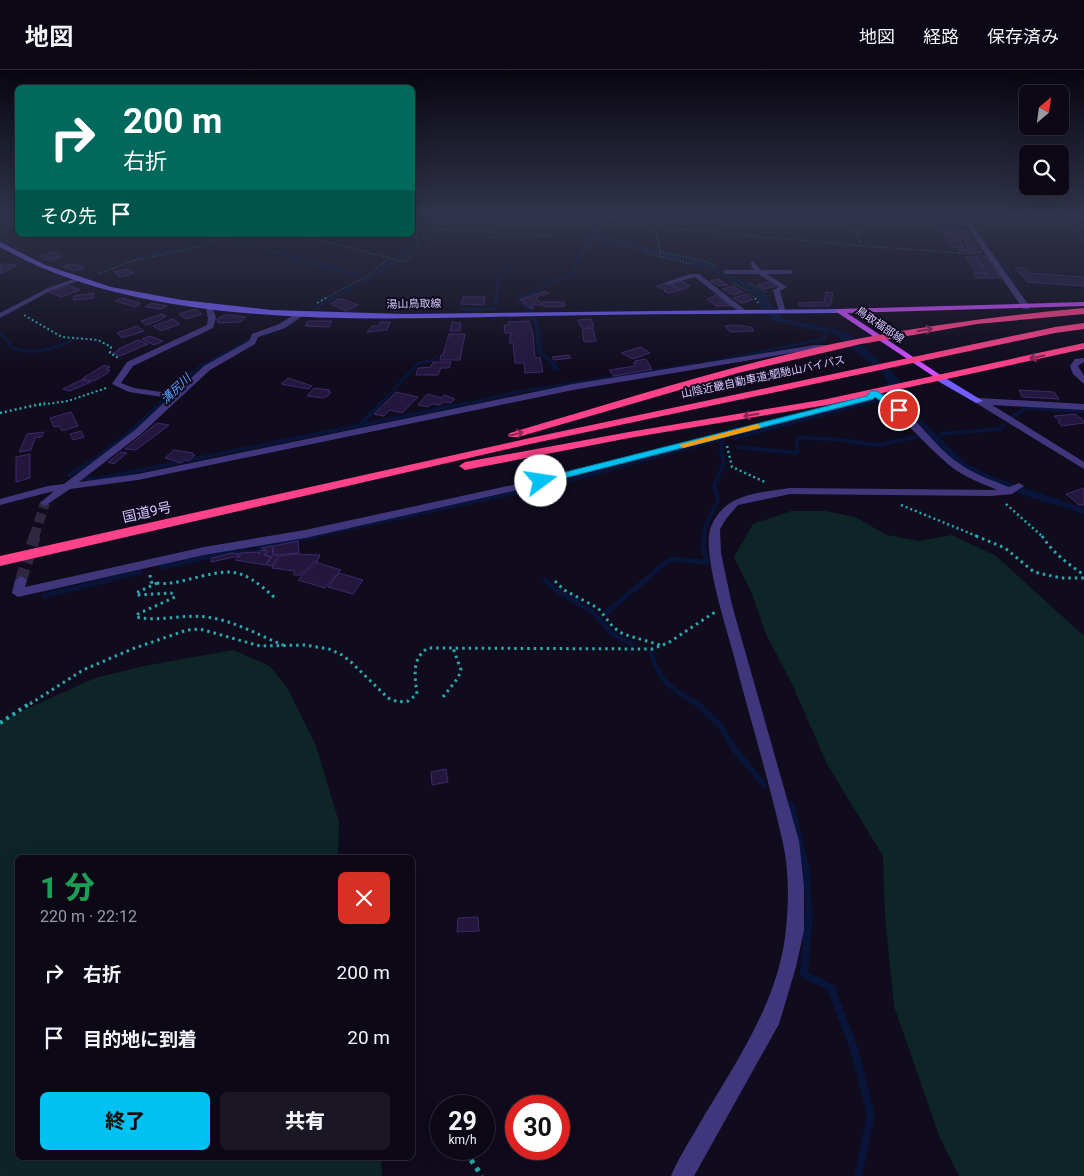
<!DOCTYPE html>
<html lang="ja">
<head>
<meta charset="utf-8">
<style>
	:root { --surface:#0c0816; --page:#1a1623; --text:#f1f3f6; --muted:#9a9aa1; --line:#2c2935; --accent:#00c2f2 }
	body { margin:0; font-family:Roboto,"Noto Sans JP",sans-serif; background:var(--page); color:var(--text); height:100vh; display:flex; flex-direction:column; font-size:19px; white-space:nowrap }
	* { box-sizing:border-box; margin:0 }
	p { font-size:16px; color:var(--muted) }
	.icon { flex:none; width:28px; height:28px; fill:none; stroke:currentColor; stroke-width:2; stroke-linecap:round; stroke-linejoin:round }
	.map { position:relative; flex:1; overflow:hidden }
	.sheet { position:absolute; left:15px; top:785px; width:400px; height:305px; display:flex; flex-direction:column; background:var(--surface); border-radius:8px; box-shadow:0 5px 20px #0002,0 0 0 1px var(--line) }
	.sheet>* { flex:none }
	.hud { position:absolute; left:15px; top:15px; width:400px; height:152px; border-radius:8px; box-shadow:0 5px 20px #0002,0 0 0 1px var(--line); background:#00695c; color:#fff; overflow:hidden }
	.needle { width:32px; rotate:29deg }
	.controls { position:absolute; left:1019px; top:15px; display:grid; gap:10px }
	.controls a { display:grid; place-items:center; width:50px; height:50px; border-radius:8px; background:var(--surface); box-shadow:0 5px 20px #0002,0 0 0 1px var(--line); font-size:25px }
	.speed { position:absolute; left:430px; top:1025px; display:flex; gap:10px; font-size:25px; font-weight:700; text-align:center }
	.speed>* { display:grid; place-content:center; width:65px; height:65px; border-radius:50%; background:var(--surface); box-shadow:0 5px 20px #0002,0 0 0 1px var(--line); line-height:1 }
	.speed small { font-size:12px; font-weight:400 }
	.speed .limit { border:8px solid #d22; background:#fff; color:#111 }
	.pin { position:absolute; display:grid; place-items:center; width:42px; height:42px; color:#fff; margin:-21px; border:2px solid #fff; border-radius:50%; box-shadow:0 1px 5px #0007 }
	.me { position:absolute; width:55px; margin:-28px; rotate:76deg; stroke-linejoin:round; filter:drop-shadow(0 0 4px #0008) }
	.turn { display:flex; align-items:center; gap:18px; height:105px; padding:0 25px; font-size:22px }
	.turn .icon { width:65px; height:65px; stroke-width:2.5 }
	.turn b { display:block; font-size:35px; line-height:42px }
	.then { display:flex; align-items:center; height:48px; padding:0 25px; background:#0003; gap:10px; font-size:19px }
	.round { display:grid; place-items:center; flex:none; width:52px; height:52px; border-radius:8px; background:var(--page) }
	.head { display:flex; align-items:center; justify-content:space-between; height:85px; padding:0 25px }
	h1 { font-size:30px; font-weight:800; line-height:38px; color:#1e9e55 }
	.primary-button { display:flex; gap:10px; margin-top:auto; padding:10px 25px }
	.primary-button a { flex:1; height:58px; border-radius:8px; background:var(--accent); color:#111; font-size:20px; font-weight:800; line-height:58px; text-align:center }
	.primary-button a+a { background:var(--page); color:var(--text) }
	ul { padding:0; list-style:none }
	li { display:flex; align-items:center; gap:15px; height:65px; padding:0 25px }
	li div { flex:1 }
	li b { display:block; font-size:19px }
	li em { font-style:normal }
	header { display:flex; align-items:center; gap:30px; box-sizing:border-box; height:70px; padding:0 25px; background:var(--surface); border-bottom:1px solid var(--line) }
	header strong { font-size:24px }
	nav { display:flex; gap:28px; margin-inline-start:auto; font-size:18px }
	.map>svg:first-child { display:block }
</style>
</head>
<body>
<header>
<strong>地図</strong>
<nav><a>地図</a><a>経路</a><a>保存済み</a></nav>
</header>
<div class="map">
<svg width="1084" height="1106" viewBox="0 0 1084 1106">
	<rect width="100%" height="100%" fill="#100b1d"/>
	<!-- green -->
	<path fill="#0e2527" d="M791 441H825L855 447 887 465 919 471 952 465 996 486 1084 566V1106H959L940 1068 894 936 885 847 883 786 827 694 793 616 766 564 752 524 734 487 753 454Z
		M233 580 270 596 288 619 316 676 339 752 338 787 18 788V1088H381L382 1106H0V651L95 608 144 596Z"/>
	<!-- water -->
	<path fill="#081539" d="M610 145H612L599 158V167L707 193 763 222 767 225 772 237 784 249 847 262 900 310 899 328 967 394 997 408 1084 438V444L1020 424 979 407 959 396 889 328 887 311 883 304 835 264 772 251 761 237 757 227C715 192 646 183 594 170L577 192 574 191C586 176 595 157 610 145Z
		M409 165H412L413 178 394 195 317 239 312 238 385 197 410 177Z
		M538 250 542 281 559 297 560 301H553L551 294 537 282 534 251Z"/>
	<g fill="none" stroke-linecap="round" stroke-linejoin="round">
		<!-- stream-far5 -->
		<path stroke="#081539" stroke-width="2.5" d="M1064 145 1084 170
			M232 165 222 169 297 187 292 189 360 205
			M998 186 1011 205
			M136 188 197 175 213 168
			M1013 208 1016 212
			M496 229 499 207 511 196
			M519 229 577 201 574 195 579 186"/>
		<!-- stream-far4 -->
		<path stroke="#081539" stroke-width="3" d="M521 228 518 230 529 239 537 255
			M460 239H495L496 228
			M0 265H3L12 278C34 285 51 280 71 271
			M264 265 295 252
			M705 293 824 269 826 259
			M160 335 199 297 256 267
			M379 335 419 293 430 291 437 287
			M462 335 513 323 696 294
			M861 335 878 330"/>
		<!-- stream-far3 -->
		<path stroke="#081539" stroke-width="4" d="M1011 348 1026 338 1084 341
			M359 356 381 333
			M940 364 1000 359 1003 355
			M735 368 865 333
			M738 377 797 383V368L834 369 878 375 920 366
			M69 405C103 386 133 361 161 333
			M85 408 98 409 468 333
			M552 415 723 368
			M309 467 539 418
			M704 467 705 457 718 430 714 415 724 393 721 381 723 369"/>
		<!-- stream-far2 -->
		<path stroke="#081539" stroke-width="5" d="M162 497 230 482H258L260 476 315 466
			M545 510 556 520 594 543 611 563 632 574
			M44 526 140 502
			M606 543 670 489 707 492 703 477 704 466
			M651 582C659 613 671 618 697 634"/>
		<!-- stream-far1 -->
		<path stroke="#081539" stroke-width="6" d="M695 632 720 655 735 680 764 715
			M791 734 806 798 809 843"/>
		<!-- stream -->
		<path stroke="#081539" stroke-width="8" d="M809 842 804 904 831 918 854 979 871 1046 858 1106"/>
	</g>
	<!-- building -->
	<path fill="#23173e" stroke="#3c296a" d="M941 159H951L964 177 953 178Z
		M957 161H967L982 183 959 181 957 179 970 180Z
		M54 182 63 186 49 191 39 186Z
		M975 186H986L1001 208H976L974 203 989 204Z
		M965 187H975L986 203 976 202Z
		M1 194H14L17 195 4 203H0Z
		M70 194 78 195 85 198 74 201 63 197Z
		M1015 197 1025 198 1029 203 1084 207V216L1027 212Z
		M127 199 134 203 120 207 114 202Z
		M718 209 728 215 719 216 710 211Z
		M681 211 690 216 682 220 671 214Z
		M769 212 777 216 764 219 757 215Z
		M664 214 670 215 680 220 668 223 664 221 667 220 656 216Z
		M69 215 80 220 61 227 49 222Z
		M733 216 743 222 733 225 722 219Z
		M544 221 549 223 536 227 542 235H531L534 238 532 239 520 230Z
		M826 222 833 223 830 236H800L798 233 824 232Z
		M94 223V228L73 230 74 226Z
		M747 224 753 230 742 233 733 228Z
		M716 225 718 227 731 236H716L707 229Z
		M463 227H485L484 235 461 234Z
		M122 228 140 233 138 234H140L136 237 115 231Z
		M338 229H343L358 235 346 241 331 234Z
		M542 232H564L565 236 549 237 543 236Z
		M151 233 167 236 161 239 145 237Z
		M195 239 202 244 186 249 179 244Z
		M162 244 166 246 158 251 146 255 141 251Z
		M225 245H230L246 247 240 252 218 253 217 249Z
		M173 249 180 254 161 261 153 256Z
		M591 249 594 257H581L578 250Z
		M308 251H332L329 257 305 256Z
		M529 251 533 264 535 288 540 287 543 302 525 303 524 293H515L513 273H509L511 263H505L504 255H509L508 252Z
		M380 252H390L387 260 367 262 372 256H378Z
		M452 252 461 253 460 261H450Z
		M736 255 751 257 754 261 730 262 725 256Z
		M137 256 144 261 122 268 117 263Z
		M589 258 593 259 596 271 584 272 582 259Z
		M449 264H465L460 290H440L441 285H443Z
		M150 266 163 271 154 275 142 269Z
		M138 270 148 274 120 286 113 283 120 280 118 279Z
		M641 277 650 283 633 289 621 283Z
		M569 285 571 288 554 290 552 287Z
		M646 289 652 299 614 306 609 300 635 296 633 293H636L635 291Z
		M433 292H451L449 298H441L438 305H416L418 298 431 297Z
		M104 295 110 297 106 299 110 300 108 303 94 311 82 309Z
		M288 308 312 316 308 319 281 314Z
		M81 310 91 312 70 321 63 319Z
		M314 318 330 320 328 322H331L328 326 323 328 307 326Z
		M1019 320 1054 322 1059 329 1022 327Z
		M396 322 418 327 402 343 390 340 384 346 374 344Z
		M427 324 442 328 444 325 455 329 451 333 444 332 440 335 432 334 428 337 418 335Z
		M71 342 78 356 62 361 59 356 54 357 50 348Z
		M1075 344 1084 351V353L1062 356 1058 352 1060 351 1054 346Z
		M157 353 169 355 136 380 125 379Z
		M81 361 84 367 73 370 70 364Z
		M44 362 41 367 35 368 31 380 19 382 27 364Z
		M174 380 193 383 192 385H195L189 391 184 390 181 393 165 388Z
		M121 382 127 383 114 394 108 392Z
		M30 384V408L16 412V387Z
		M1084 418V435H1079L1066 424Z
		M298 471 299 483 274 485 273 476Z
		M272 476 273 485H279L272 496 266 495 272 487 265 485 268 481 261 478Z
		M261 480 266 481 264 485 271 487 265 495 235 490 240 486V483L259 482V484Z
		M232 483 239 484V486L211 492 212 488Z
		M294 484 320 485 317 492 315 490 301 505H294V501L272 498 280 486Z
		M315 492 341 500 325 518 298 510Z
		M339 503 363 510 353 524 328 517Z
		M446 699 448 712 432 715 431 702Z
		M478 847 479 861 457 862 458 848Z"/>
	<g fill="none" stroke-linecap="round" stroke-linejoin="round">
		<!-- street-tunnel-far1 -->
		<path stroke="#2d273f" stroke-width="10" stroke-dasharray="10 5" stroke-linecap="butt" d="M34 467 45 433"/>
		<!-- street-tunnel -->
		<path stroke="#2d273f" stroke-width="12" stroke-dasharray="12 6" stroke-linecap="butt" d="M21 510 35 466"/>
		<!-- path-far5 -->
		<path stroke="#2ca9ae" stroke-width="1" stroke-dasharray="1 2" stroke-linecap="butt" d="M659 145 656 161 661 187
			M849 145 862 176
			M657 157 862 176 975 184
			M416 158 551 166
			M299 165 405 192 418 179 416 153 421 145
			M660 181 707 192 717 197
			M645 183 691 194
			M98 204 132 191 204 176 226 165
			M733 213 748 221 756 229
			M749 213 766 222
			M324 229 367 206 388 189"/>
		<!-- path-far4 -->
		<path stroke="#2ca9ae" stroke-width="2" stroke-dasharray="2 2.5" stroke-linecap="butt" d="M755 228 758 233
			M317 233 326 228
			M24 245 62 267 98 270 111 277 110 283 120 289
			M39 335 68 331 106 318"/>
		<!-- path-far3 -->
		<path stroke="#2ca9ae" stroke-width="2.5" stroke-dasharray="2 3" stroke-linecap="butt" d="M0 343 45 333
			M727 376 732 397 765 412
			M1006 434 1043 467
			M901 435 979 467"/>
		<!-- path-far2 -->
		<path stroke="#2ca9ae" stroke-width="3" stroke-dasharray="2.5 4" stroke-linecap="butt" d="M976 466 1005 478 1034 502 1061 508H1084
			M1042 466C1053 483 1067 493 1084 505
			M150 505 151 512C163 515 174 513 186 510 231 499 239 495 275 528
			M555 511 564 520 598 538 613 557 623 564 660 575
			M157 513 136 523 138 525 171 523 175 527 138 544 136 547C160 552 182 544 206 547 233 550 258 565 283 575
			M443 627 458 608 461 600 453 578
			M30 634 83 600 132 579 187 560 200 559 260 576 305 575 329 579 342 585 350 591 388 628 398 632 408 631 417 624C415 606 411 589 428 578L652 579 668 573 715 542"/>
		<!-- path-far1 -->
		<path stroke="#2ca9ae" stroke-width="4" stroke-dasharray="3 4.5" stroke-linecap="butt" d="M0 653 32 632"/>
		<!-- path -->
		<path stroke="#2ca9ae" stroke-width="5" stroke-dasharray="4 5.5" stroke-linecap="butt" d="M471 1090 482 1106"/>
		<!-- street -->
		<path fill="#40367c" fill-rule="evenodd" d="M959 145H965L1030 237 1029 239H1023Z
			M753 191 761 200H790L793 202 790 204H767L787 217 780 221 786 243 779 241 773 220 779 217 758 204H726L723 202 726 200H754L750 193Z
			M690 204H699L748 242 741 244 695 207 667 215 664 213Z
			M76 208 79 210 78 211 52 220 0 248V243L48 218Z
			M205 234H211L216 248 213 258 133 296 121 313 134 318 174 324 204 296 249 271 252 264 279 254 298 242 305 244 285 258 258 267 255 274 210 300 141 364 79 412 138 404 573 314 815 275H833L837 277 833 279H815L573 320 138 410 70 419 45 436 40 433 54 421 0 435V429L48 416 64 414 135 360 169 328 129 322 112 314 127 292 207 255 208 248Z
			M1084 288V292L1078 296 1084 306V314L1073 304 1070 296 1075 289Z
			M874 319C904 329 931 374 957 392 973 404 991 410 1009 417L1019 413 1024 416 1012 424 992 426 790 424 738 435 726 449 720 459 721 483 732 535 799 771 804 816V860L796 897 779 954 694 1106H671C678 1089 688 1074 697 1058 733 996 779 933 786 859 789 830 789 797 782 769 768 707 749 645 733 583 726 557 701 480 711 457 724 423 759 423 790 418L997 420C981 413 962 406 949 395 923 373 903 347 875 327L873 330 522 419 305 468 204 485 18 527 12 523 15 510 21 506 27 510 25 517 204 477 305 460 522 413 867 326 871 320Z
			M979 328 1084 334V340L992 335 1084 392V399L976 333V329Z"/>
		<!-- secondary -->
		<path fill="#725eff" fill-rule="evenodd" d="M0 172 45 195 111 217 182 230 271 240 405 244 839 239 843 241 839 243C739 244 640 244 540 246 373 249 148 262 0 177Z
			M936 306H942L983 331 976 333 936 310Z"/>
		<!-- primary -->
		<path fill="#cf4eff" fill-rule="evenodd" d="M1084 232V236L847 243 942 306V310H939L835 241 839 239Z"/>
		<!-- highway -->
		<path fill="#ff428a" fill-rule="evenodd" d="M1084 238V244L977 254 861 274 738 303 518 367H510L508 365 510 363C627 329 743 291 862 268 936 254 1009 245 1084 238Z
			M1084 253V259L1055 263 530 374 0 496V486L530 368 1055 257Z
			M1084 273V279L827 335 629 368 465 400 459 396 465 392 629 362 827 329Z"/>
	</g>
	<!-- one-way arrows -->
	<defs><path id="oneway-shaft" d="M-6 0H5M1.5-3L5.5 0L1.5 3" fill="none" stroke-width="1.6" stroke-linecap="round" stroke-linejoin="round" transform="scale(1.25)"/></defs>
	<g stroke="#882654">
		<use href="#oneway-shaft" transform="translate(925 260) rotate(-9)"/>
		<use href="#oneway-shaft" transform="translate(1037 287) rotate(168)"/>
		<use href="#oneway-shaft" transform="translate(751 345) rotate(171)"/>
		<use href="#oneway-shaft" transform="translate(516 364) rotate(-15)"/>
	</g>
	<!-- sky -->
	<linearGradient id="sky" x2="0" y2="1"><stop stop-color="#090610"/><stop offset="0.48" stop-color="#31344c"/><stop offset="1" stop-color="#31344c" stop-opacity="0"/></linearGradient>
	<rect width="1084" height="300" fill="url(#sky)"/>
	<!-- route -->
	<path fill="#00c2f2" stroke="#007e9d" d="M871 321H877L903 340 896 342 875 327 873 329 541 414 536 411 538 409 867 326Z"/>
	<!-- slow -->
	<path fill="#f59e0b" d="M757 354 761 357 760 358 683 378 679 375Z"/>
	<g text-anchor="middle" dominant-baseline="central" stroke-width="4" stroke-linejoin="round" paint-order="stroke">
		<!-- far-street labels -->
		<g font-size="11" fill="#d3c7ff" stroke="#100b1d">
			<text transform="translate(414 234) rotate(-1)">湯山鳥取線</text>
			<text transform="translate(880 255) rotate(34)">鳥取福部線</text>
			<text transform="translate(763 307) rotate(-12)">山陰近畿自動車道;駟馳山バイパス</text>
		</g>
		<!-- far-water labels -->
		<g font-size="12" font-style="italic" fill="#559fff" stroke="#100b1d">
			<text transform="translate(176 319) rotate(-44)">溝尻川</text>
		</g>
		<!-- street labels -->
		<g font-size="14" fill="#d3c7ff" stroke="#100b1d">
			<text transform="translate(147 442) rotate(-13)">国道9号</text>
		</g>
	</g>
</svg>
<div class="controls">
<a><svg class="needle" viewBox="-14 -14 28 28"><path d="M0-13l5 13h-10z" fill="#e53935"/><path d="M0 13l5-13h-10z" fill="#9a9aa1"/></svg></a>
<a><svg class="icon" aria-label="search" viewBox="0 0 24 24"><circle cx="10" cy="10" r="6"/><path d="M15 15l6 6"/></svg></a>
</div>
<div class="speed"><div>29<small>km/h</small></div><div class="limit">30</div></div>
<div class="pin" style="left:899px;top:340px;background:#d93025"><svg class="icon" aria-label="arrive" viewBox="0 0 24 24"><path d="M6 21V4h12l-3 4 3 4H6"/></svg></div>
<svg class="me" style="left:541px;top:411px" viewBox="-20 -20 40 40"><circle r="19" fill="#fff"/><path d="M0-13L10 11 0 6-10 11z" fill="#00c2f2"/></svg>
<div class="hud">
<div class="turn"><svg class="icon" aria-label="right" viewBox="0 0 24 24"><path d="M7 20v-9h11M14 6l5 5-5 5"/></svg><div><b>200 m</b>右折</div></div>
<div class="then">その先<svg class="icon" aria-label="arrive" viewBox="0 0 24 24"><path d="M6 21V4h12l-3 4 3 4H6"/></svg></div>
</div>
<section class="sheet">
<div class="head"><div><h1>1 分</h1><p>220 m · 22:12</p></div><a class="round" style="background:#d93025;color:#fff"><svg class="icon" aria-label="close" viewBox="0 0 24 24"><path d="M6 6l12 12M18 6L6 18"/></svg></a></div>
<ul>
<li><svg class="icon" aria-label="right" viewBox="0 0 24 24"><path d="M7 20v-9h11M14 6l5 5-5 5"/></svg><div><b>右折</b></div><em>200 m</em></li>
<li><svg class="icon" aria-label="arrive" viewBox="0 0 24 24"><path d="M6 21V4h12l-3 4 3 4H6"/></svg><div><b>目的地に到着</b></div><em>20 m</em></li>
</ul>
<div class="primary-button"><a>終了</a><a>共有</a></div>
</section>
</div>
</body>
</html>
